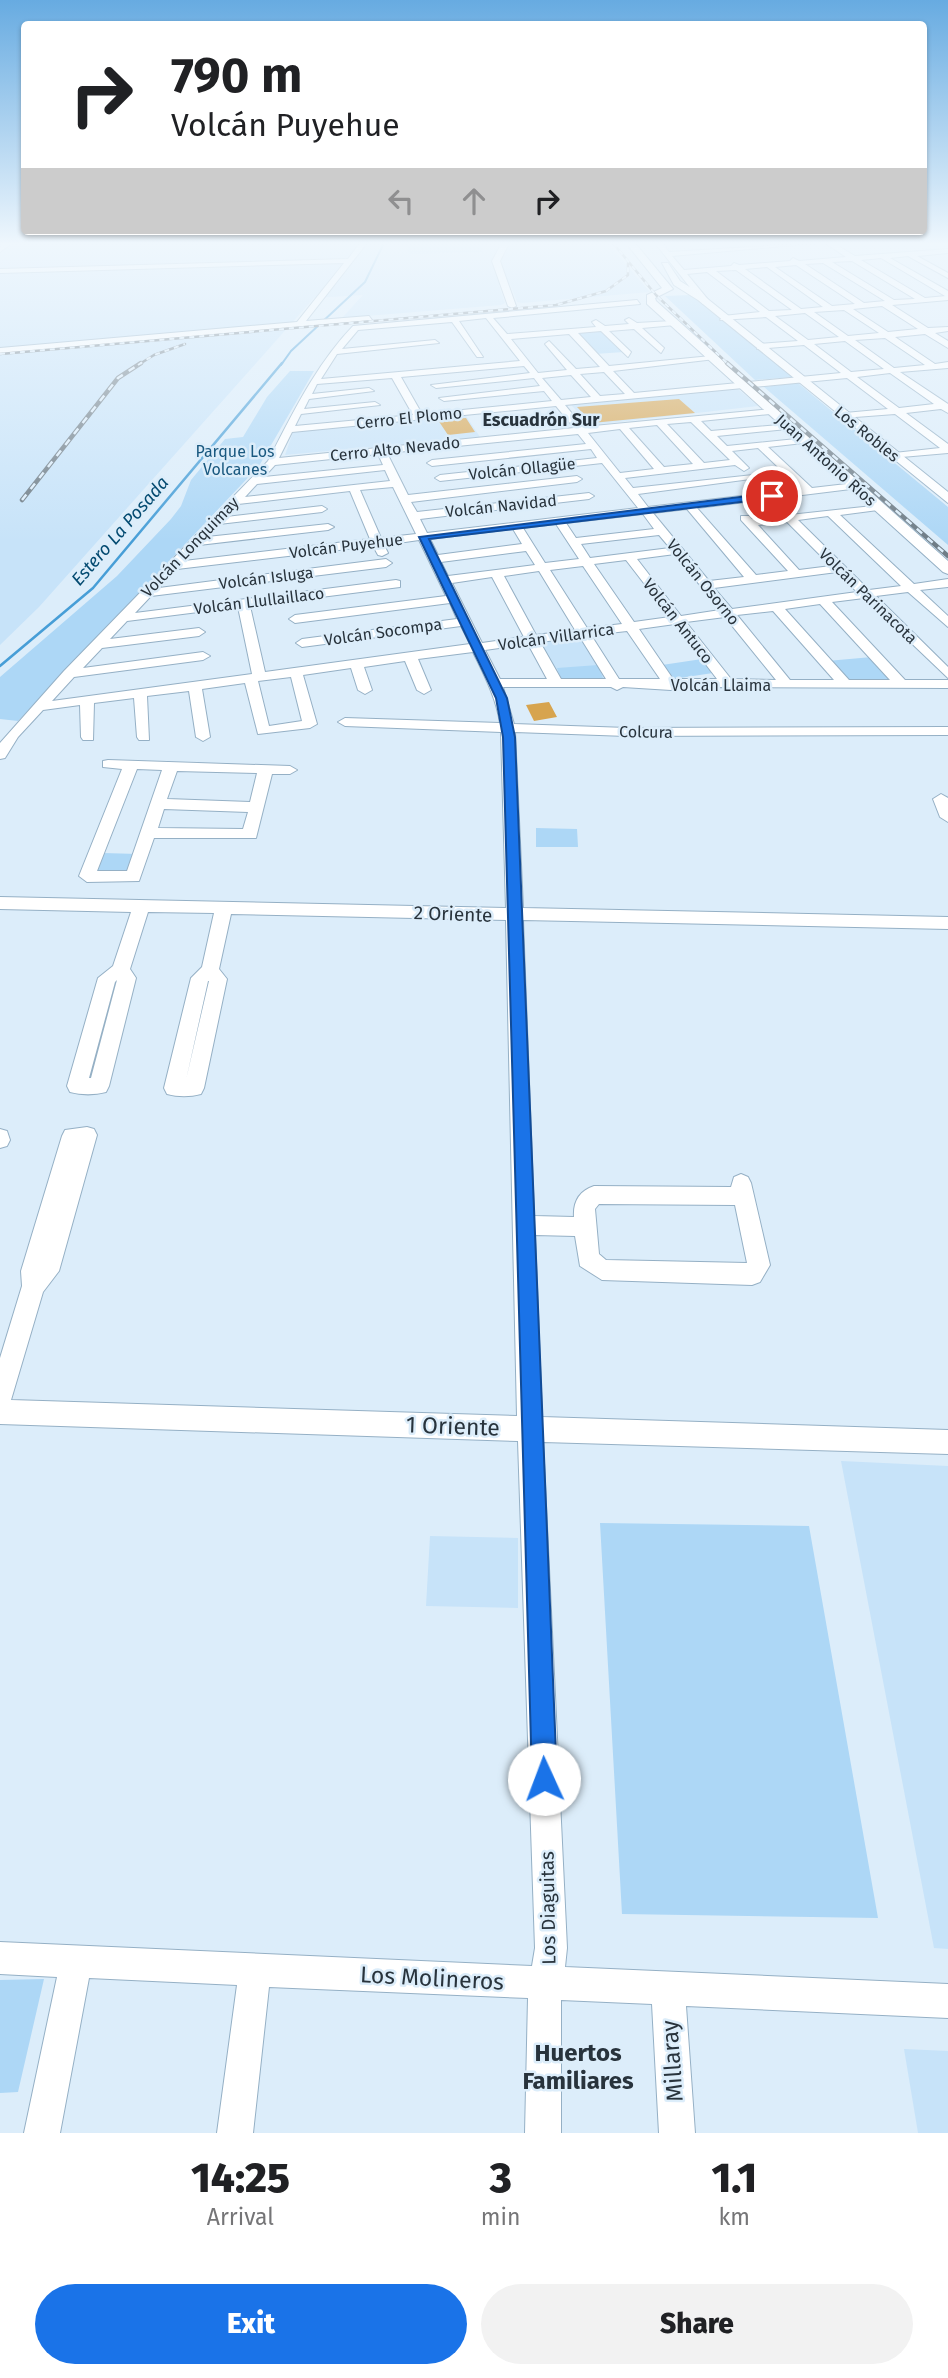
<!DOCTYPE html>
<html lang="en">
<head>
<meta charset="utf-8">
<style>
	:root { --surface:#fff; --page:#f2f2f2; --text:#202124; --muted:#757577; --accent:#1a73e8 }
	body { margin:0; font-family:"Fira Sans",sans-serif; background:var(--page); color:var(--text); height:100vh; display:flex; flex-direction:column; font-size:26px; white-space:nowrap }
	* { box-sizing:border-box; margin:0 }
	p { font-size:23px; color:var(--muted) }
	.icon { flex:none; width:38px; height:38px; fill:none; stroke:currentColor; stroke-width:2; stroke-linecap:round; stroke-linejoin:round }
	.map { position:relative; height:2133px; overflow:hidden }
	.details { display:flex; flex-direction:column; background:var(--surface); flex:1 }
	.details>* { flex:none }
	.guide { position:absolute; left:21px; top:21px; width:906px; height:214px; border-radius:7px; box-shadow:0 2px 5px #0004; background:#fff; color:var(--text); overflow:hidden }
	.pin { position:absolute; display:grid; place-items:center; width:60px; height:60px; color:#fff; margin:-30px; border:4px solid #fff; border-radius:50%; box-shadow:0 2px 7px #0007 }
	.me { position:absolute; width:77px; margin:-38px; rotate:358deg; stroke-linejoin:round; filter:drop-shadow(0 0 5px #0008) }
	.turn { display:flex; align-items:center; gap:24px; height:147px; padding:0 35px; font-size:32px }
	.turn .icon { width:91px; height:91px; stroke-width:2.5 }
	.turn b { display:block; font-size:49px; line-height:60px }
	.lanes { display:flex; align-items:center; height:66px; padding:0 35px; background:#0003; justify-content:center; gap:35px; direction:ltr }
	.lanes .off { opacity:.35 }
	.eta { display:flex; justify-content:space-evenly; align-items:center; height:119px; text-align:center }
	.eta b { font-size:42px; font-weight:800; line-height:49px }
	.action { display:flex; gap:14px; margin-top:auto; padding:14px 35px }
	.action a { flex:1; height:80px; border-radius:42px; background:var(--accent); color:#fff; font-size:28px; font-weight:800; line-height:80px; text-align:center }
	.action a+a { background:var(--page); color:var(--text) }
	.map>svg:first-child { display:block }
</style>
</head>
<body>
<div class="map">
<svg width="948" height="2133" viewBox="0 0 948 2133">
	<rect width="100%" height="100%" fill="#dcedfa"/>
	<!-- built -->
	<path fill="#c7e3f9" d="M0 243H607L650 292 522 303 517 302 510 284 499 285 505 303 501 305 342 318 363 295 314 298 39 607 0 645Z
		M737 388 758 406 591 425 571 405Z
		M466 416 480 437 285 455 293 432Z
		M582 636 610 681H559L538 642Z
		M841 1461 948 1466V1949L934 1948Z
		M430 1536 518 1538V1608L426 1606Z
		M904 2049 948 2051V2133H918Z"/>
	<!-- green -->
	<path fill="#add7f6" d="M480 243 483 252 409 254 407 244Z
		M691 295 696 297 793 377 755 380 665 296Z
		M602 330 624 352 595 354 576 332Z
		M290 371H314L259 466 18 721 0 719V677L117 576 171 519 181 506 191 480 225 439 243 437 267 397Z
		M798 383 948 507V545L764 387Z
		M872 657 890 679 843 680 827 661Z
		M702 659 713 673 673 679 662 665Z
		M598 665 603 678 561 680 557 668Z
		M536 828 577 829 578 847H536Z
		M103 853 138 854 131 873H95Z
		M600 1523 809 1526 878 1918 622 1914Z
		M44 1979 18 2092 0 2093V1980Z"/>
	<g fill="none" stroke-linecap="round" stroke-linejoin="round">
		<!-- stream-far1 -->
		<path stroke="#479ed7" stroke-width="2" d="M281 365 291 351 365 282 384 243"/>
		<!-- stream -->
		<path stroke="#479ed7" stroke-width="2.5" d="M0 666 93 588 282 363"/>
	</g>
	<!-- building -->
	<path fill="#d7a44e" d="M679 399 695 413 592 423 577 407Z
		M466 418 475 432 448 435 438 420Z
		M549 702 557 717 534 721 526 705Z"/>
	<g fill="none" stroke-linecap="round" stroke-linejoin="round">
		<!-- minor casing -->
		<g stroke="#95b0c5" stroke-width="2">
			<path id="minor" d="M4 243H12L0 252V247Z
				M360 243H367L306 321 369 316 372 320 0 354V348L297 322 344 263 0 273V269L348 259Z
				M502 243H509L500 261 516 306 512 308 508 306 492 261Z
				M655 243H662L669 252 816 243 672 256 684 270 731 266 734 263 739 265 790 261 793 258 799 261 846 257 825 243H833L855 256 948 249V253L917 256 948 273V278L908 256 890 258 948 291V300L892 305 928 328 948 327V331L935 333 948 341V348L925 334 895 337 935 364 948 362V368L900 372 948 404V413L941 409 906 413 948 444V453L890 458 889 456 894 453 940 448 895 414 842 418 845 413 888 409 847 378 565 405 583 427 773 409 770 414 701 421 711 431 790 424 787 429 717 436 727 446 806 438 803 443 768 447 812 488 855 483 859 484V488L697 508 756 575 788 571 741 520V516H749L752 519 882 505 883 507 878 510 840 515 914 584 948 579V587L920 590 948 616V627L908 592 876 596 948 667V678L864 598 832 602 905 680H948V688L677 687 671 690 623 687 617 690 611 687H503L514 724 627 728 948 727V735L627 736 515 732 523 908 948 917V929L523 920 534 1216 574 1217C573 1202 579 1191 594 1186L731 1187 734 1177 741 1174 748 1177 751 1183 770 1265 760 1282 752 1285 602 1280 580 1266 575 1236 535 1235 542 1417 948 1430V1454L543 1442 567 1948 565 1967 948 1984V2018L686 2006 695 2133H659L652 2004 561 2000V2133H525L528 1998 269 1987 253 2133H217L237 1985 89 1978 60 2133H24L57 1977 0 1974V1942L532 1966 535 1948 518 1441 0 1424V1358L22 1286 21 1271 62 1136 65 1130 87 1127 94 1129 97 1135 59 1271 43 1292 11 1400 517 1416 506 920 231 914 219 969 227 979 204 1088 201 1094C190 1097 178 1097 167 1094L164 1088 191 978 202 967 214 913 148 912 130 969 136 978 109 1086 106 1092C95 1095 81 1095 70 1092L67 1086 98 978 113 966 131 912 0 909V897L506 908 501 732 345 726 338 722 345 718 500 723C496 697 484 675 473 652L418 659 431 690 424 694 417 690 405 661 364 667 372 690 365 694 358 690 351 668 303 675 317 724 310 728 258 734 245 683 202 689 210 737 203 741 196 737 189 691 147 696 149 740H139L137 737 134 698 94 703 93 740H83L81 737 80 705 43 710 18 737 5 758 0 759V743L64 671 268 461C293 413 315 366 353 326L637 300 640 304 493 318 507 334 596 327 592 322 596 320 605 326 629 324 625 320 629 318 637 323 672 321 675 325 642 328 664 348 661 353 634 329 609 331 631 352 628 357 601 331 578 333 609 366 711 356 715 359 613 371 634 393 841 373 804 345 757 349 760 344 798 341 766 317 720 320 723 316 760 312 707 272 687 274 710 302 703 304ZM881 258 945 296H946L925 298 861 260ZM852 261 915 299 894 300 832 262ZM823 263 885 301 864 303 805 264ZM796 265 855 304 832 306 775 267ZM767 267 823 307 801 309 745 269ZM736 270 792 310 769 311 716 271ZM882 306 918 329 888 332 853 309ZM844 310 879 333 848 336 814 312ZM805 313 839 337 808 340 775 316ZM486 318 520 361 321 379 337 354 439 343 435 340 342 349 358 330 452 322 477 357H483L459 321ZM569 334 600 367 576 369 549 341 545 344 567 370 538 373 511 339ZM885 338 925 365 894 368 855 340ZM845 341 884 369 851 372 814 344ZM524 366 530 373 431 385 436 388 534 378 540 386 439 398 444 401 544 391 552 401 422 414 401 377ZM604 372 625 394 600 396 580 374ZM890 373 934 404 899 408 857 377ZM571 375 591 397 561 400 542 378ZM392 378 413 415 295 426 301 414 380 405 375 402 304 409 309 399 374 391 369 388 312 394 317 384ZM556 406 574 428 279 458 292 432ZM691 422 730 460 704 463 667 424ZM657 425 693 464 664 467 629 428ZM620 429 654 469 620 473 588 433ZM578 434 586 444 432 460 427 463 432 466 591 449 597 458 440 475 435 478 440 481 602 463 638 508 427 533 420 519 589 499 594 496 589 493 417 512 411 502 577 482 582 479 577 476 408 495 387 453ZM758 448 801 489 648 507 638 494 758 478 753 475 633 488 625 478 735 465 744 471 749 468 732 451ZM378 454 383 465 264 477 275 465ZM385 470 390 481 245 497 257 484ZM393 487 416 534 381 538 360 490ZM350 491 370 539 184 561 199 545 328 530 334 527 328 524 207 537 219 524 322 512 327 509 322 506 226 517 238 504ZM687 509 744 577 709 581 653 513ZM643 514 654 529 576 538 566 523ZM828 516 901 586 869 590 798 520ZM787 522 831 566 799 570 758 525ZM556 524 579 559 545 563 523 528ZM513 529 522 544 438 555 430 539ZM659 535 670 548 590 558 581 544ZM419 540 446 596 295 615 289 619 295 623 450 603 457 619 302 639 296 643 302 647 461 626 470 644 265 672 250 606 400 587V581L396 580 135 613 151 596 386 567 392 563 386 559 159 588 177 569 373 546 378 555 382 556 388 553 384 545ZM526 551 535 565 448 576 441 562ZM675 554 720 610 681 616 637 559ZM626 560 670 617 634 622 594 564ZM583 566 622 624 587 628 550 570ZM539 571 575 630 536 635 504 576ZM837 572 857 592 732 609 714 588ZM492 577 524 637 482 643 452 583ZM820 604 890 680H849L785 609ZM238 607 252 674 52 701 74 677 203 660 210 656 203 652 83 668 102 648 199 636 205 632 199 628 110 639 127 621ZM773 611 834 680H790L737 615ZM725 617 776 680 731 679 686 622ZM675 624 717 679H673L639 629ZM627 631 660 679H619L591 635ZM580 637 606 679H561L540 642ZM528 644 547 679H500L485 650ZM291 677 302 721 269 726 258 681ZM117 980 91 1078H89L115 982ZM208 981H209L186 1080ZM599 1204 735 1205 747 1263 606 1260 599 1254 595 1209Z
				M108 760 290 766 297 770 290 774H272L256 838H154L139 881 87 882 79 876 122 769 103 767V761ZM137 769 162 770 127 871H97ZM177 771 257 773 250 802 167 799ZM164 809 248 812 243 829 158 828Z
				M941 794 948 798V822L940 817 933 799Z
				M0 1129 7 1131 10 1140 7 1146 0 1148Z"/>
		</g>
		<!-- major casing -->
		<g stroke="#95b0c5" stroke-width="2">
			<path id="major" d="M626 243H635L673 289 655 298 656 301 948 561V574L943 572 647 304V295L662 288Z
				M662 263H668L680 281 704 296 948 492V503L698 300 674 285Z"/>
		</g>
		<!-- minor -->
		<use href="#minor" fill="#fff" fill-rule="evenodd"/>
		<!-- major -->
		<use href="#major" fill="#fff" fill-rule="evenodd"/>
		<!-- rail-far1 casing -->
		<g stroke="#6f7d87" stroke-width="2.5">
			<path id="rail-far1" d="M613 243 656 295 729 365
				M0 354 556 305 606 291 628 275V263
				M138 365 154 355 185 344"/>
		</g>
		<!-- rail casing -->
		<g stroke="#6f7d87" stroke-width="4.5">
			<path id="rail" d="M727 363 948 556
				M22 500 118 378 141 363"/>
		</g>
		<!-- rail-far1 -->
		<use href="#rail-far1" stroke="#dcedfa" stroke-width="2" stroke-dasharray="5" stroke-linecap="butt"/>
		<!-- rail -->
		<use href="#rail" stroke="#dcedfa" stroke-width="2.5" stroke-dasharray="7" stroke-linecap="butt"/>
	</g>
	<!-- sky -->
	<linearGradient id="sky" x2="0" y2="1"><stop stop-color="#67abe1"/><stop offset="0.45" stop-color="#eff7fd"/><stop offset="1" stop-color="#eff7fd" stop-opacity="0"/></linearGradient>
	<rect width="948" height="542" fill="url(#sky)"/>
	<!-- route -->
	<path fill="#1a73e8" stroke="#114b97" stroke-width="2" d="M772 493 775 498 429 539 507 698 515 737 557 1779 553 1788 544 1791 536 1788 532 1779 503 737 496 698 419 537Z"/>
	<g text-anchor="middle" dominant-baseline="central" stroke-width="5" stroke-linejoin="round" paint-order="stroke">
		<!-- far-street labels -->
		<g font-size="16" fill="#28333c" stroke="#dcedfa">
			<text transform="translate(409 418) rotate(-6)">Cerro El Plomo</text>
			<text transform="translate(867 434) rotate(39)">Los Robles</text>
			<text transform="translate(395 449) rotate(-6)">Cerro Alto Nevado</text>
			<text transform="translate(826 460) rotate(42)">Juan Antonio Ríos</text>
			<text transform="translate(522 469) rotate(-6)">Volcán Ollagüe</text>
			<text transform="translate(501 506) rotate(-6)">Volcán Navidad</text>
			<text transform="translate(346 546) rotate(-7)">Volcán Puyehue</text>
			<text transform="translate(190 547) rotate(-46)">Volcán Lonquimay</text>
			<text transform="translate(266 578) rotate(-7)">Volcán Isluga</text>
			<text transform="translate(703 582) rotate(51)">Volcán Osorno</text>
			<text transform="translate(868 596) rotate(44)">Volcán Parinacota</text>
			<text transform="translate(259 601) rotate(-7)">Volcán Llullaillaco</text>
			<text transform="translate(678 621) rotate(52)">Volcán Antuco</text>
			<text transform="translate(383 632) rotate(-8)">Volcán Socompa</text>
			<text transform="translate(556 637) rotate(-8)">Volcán Villarrica</text>
			<text x="721" y="685">Volcán Llaima</text>
			<text transform="translate(646 732) rotate(1)">Colcura</text>
		</g>
		<!-- far-park labels -->
		<g font-size="16" fill="#19587f" stroke="#dcedfa">
			<text x="235" y="451">Parque Los<tspan x="235" dy="18">Volcanes</tspan></text>
		</g>
		<!-- far-neighbourhood labels -->
		<g font-size="18" font-weight="bold" fill="#28333c" stroke="#dcedfa">
			<text x="541" y="420">Escuadrón Sur</text>
		</g>
		<!-- far-water labels -->
		<g font-size="18" font-style="italic" fill="#044b71" stroke="#dcedfa">
			<text transform="translate(120 531) rotate(-49)">Estero La Posada</text>
		</g>
		<!-- street labels -->
		<g font-size="19" fill="#28333c" stroke="#dcedfa">
			<text transform="translate(453 914) rotate(2)">2 Oriente</text>
			<text transform="translate(548 1908) rotate(-91)">Los Diaguitas</text>
		</g>
		<!-- near-street labels -->
		<g font-size="23" fill="#28333c" stroke="#dcedfa">
			<text transform="translate(453 1426) rotate(2)">1 Oriente</text>
			<text transform="translate(432 1978) rotate(3)">Los Molineros</text>
			<text transform="translate(672 2061) rotate(-94)">Millaray</text>
		</g>
		<!-- near-neighbourhood labels -->
		<g font-size="24" font-weight="bold" fill="#28333c" stroke="#dcedfa">
			<text x="578" y="2053">Huertos<tspan x="578" dy="28">Familiares</tspan></text>
		</g>
	</g>
</svg>
<div class="pin" style="left:772px;top:496px;background:#d93025"><svg class="icon" aria-label="arrive" viewBox="0 0 24 24"><path d="M6 21V4h12l-3 4 3 4H6"/></svg></div>
<svg class="me" style="left:544px;top:1779px" viewBox="-20 -20 40 40"><circle r="19" fill="#fff"/><path d="M0-13L10 11 0 6-10 11z" fill="#1a73e8"/></svg>
<div class="guide">
<div class="turn"><svg class="icon" aria-label="right" viewBox="0 0 24 24"><path d="M7 20v-9h11M14 6l5 5-5 5"/></svg><div><b>790 m</b>Volcán Puyehue</div></div>
<div class="lanes"><svg class="icon off" aria-label="left" viewBox="0 0 24 24"><path d="M17 20v-9H6M10 6l-5 5 5 5"/></svg><svg class="icon off" aria-label="ahead" viewBox="0 0 24 24"><path d="M12 20V5M6 11l6-6 6 6"/></svg><svg class="icon" aria-label="right" viewBox="0 0 24 24"><path d="M7 20v-9h11M14 6l5 5-5 5"/></svg></div>
</div>
</div>
<section class="details">
<div class="eta">
<div><b>14:25</b><p>Arrival</p></div>
<div><b>3</b><p>min</p></div>
<div><b>1.1</b><p>km</p></div>
</div>
<div class="action"><a>Exit</a><a>Share</a></div>
</section>
</body>
</html>
